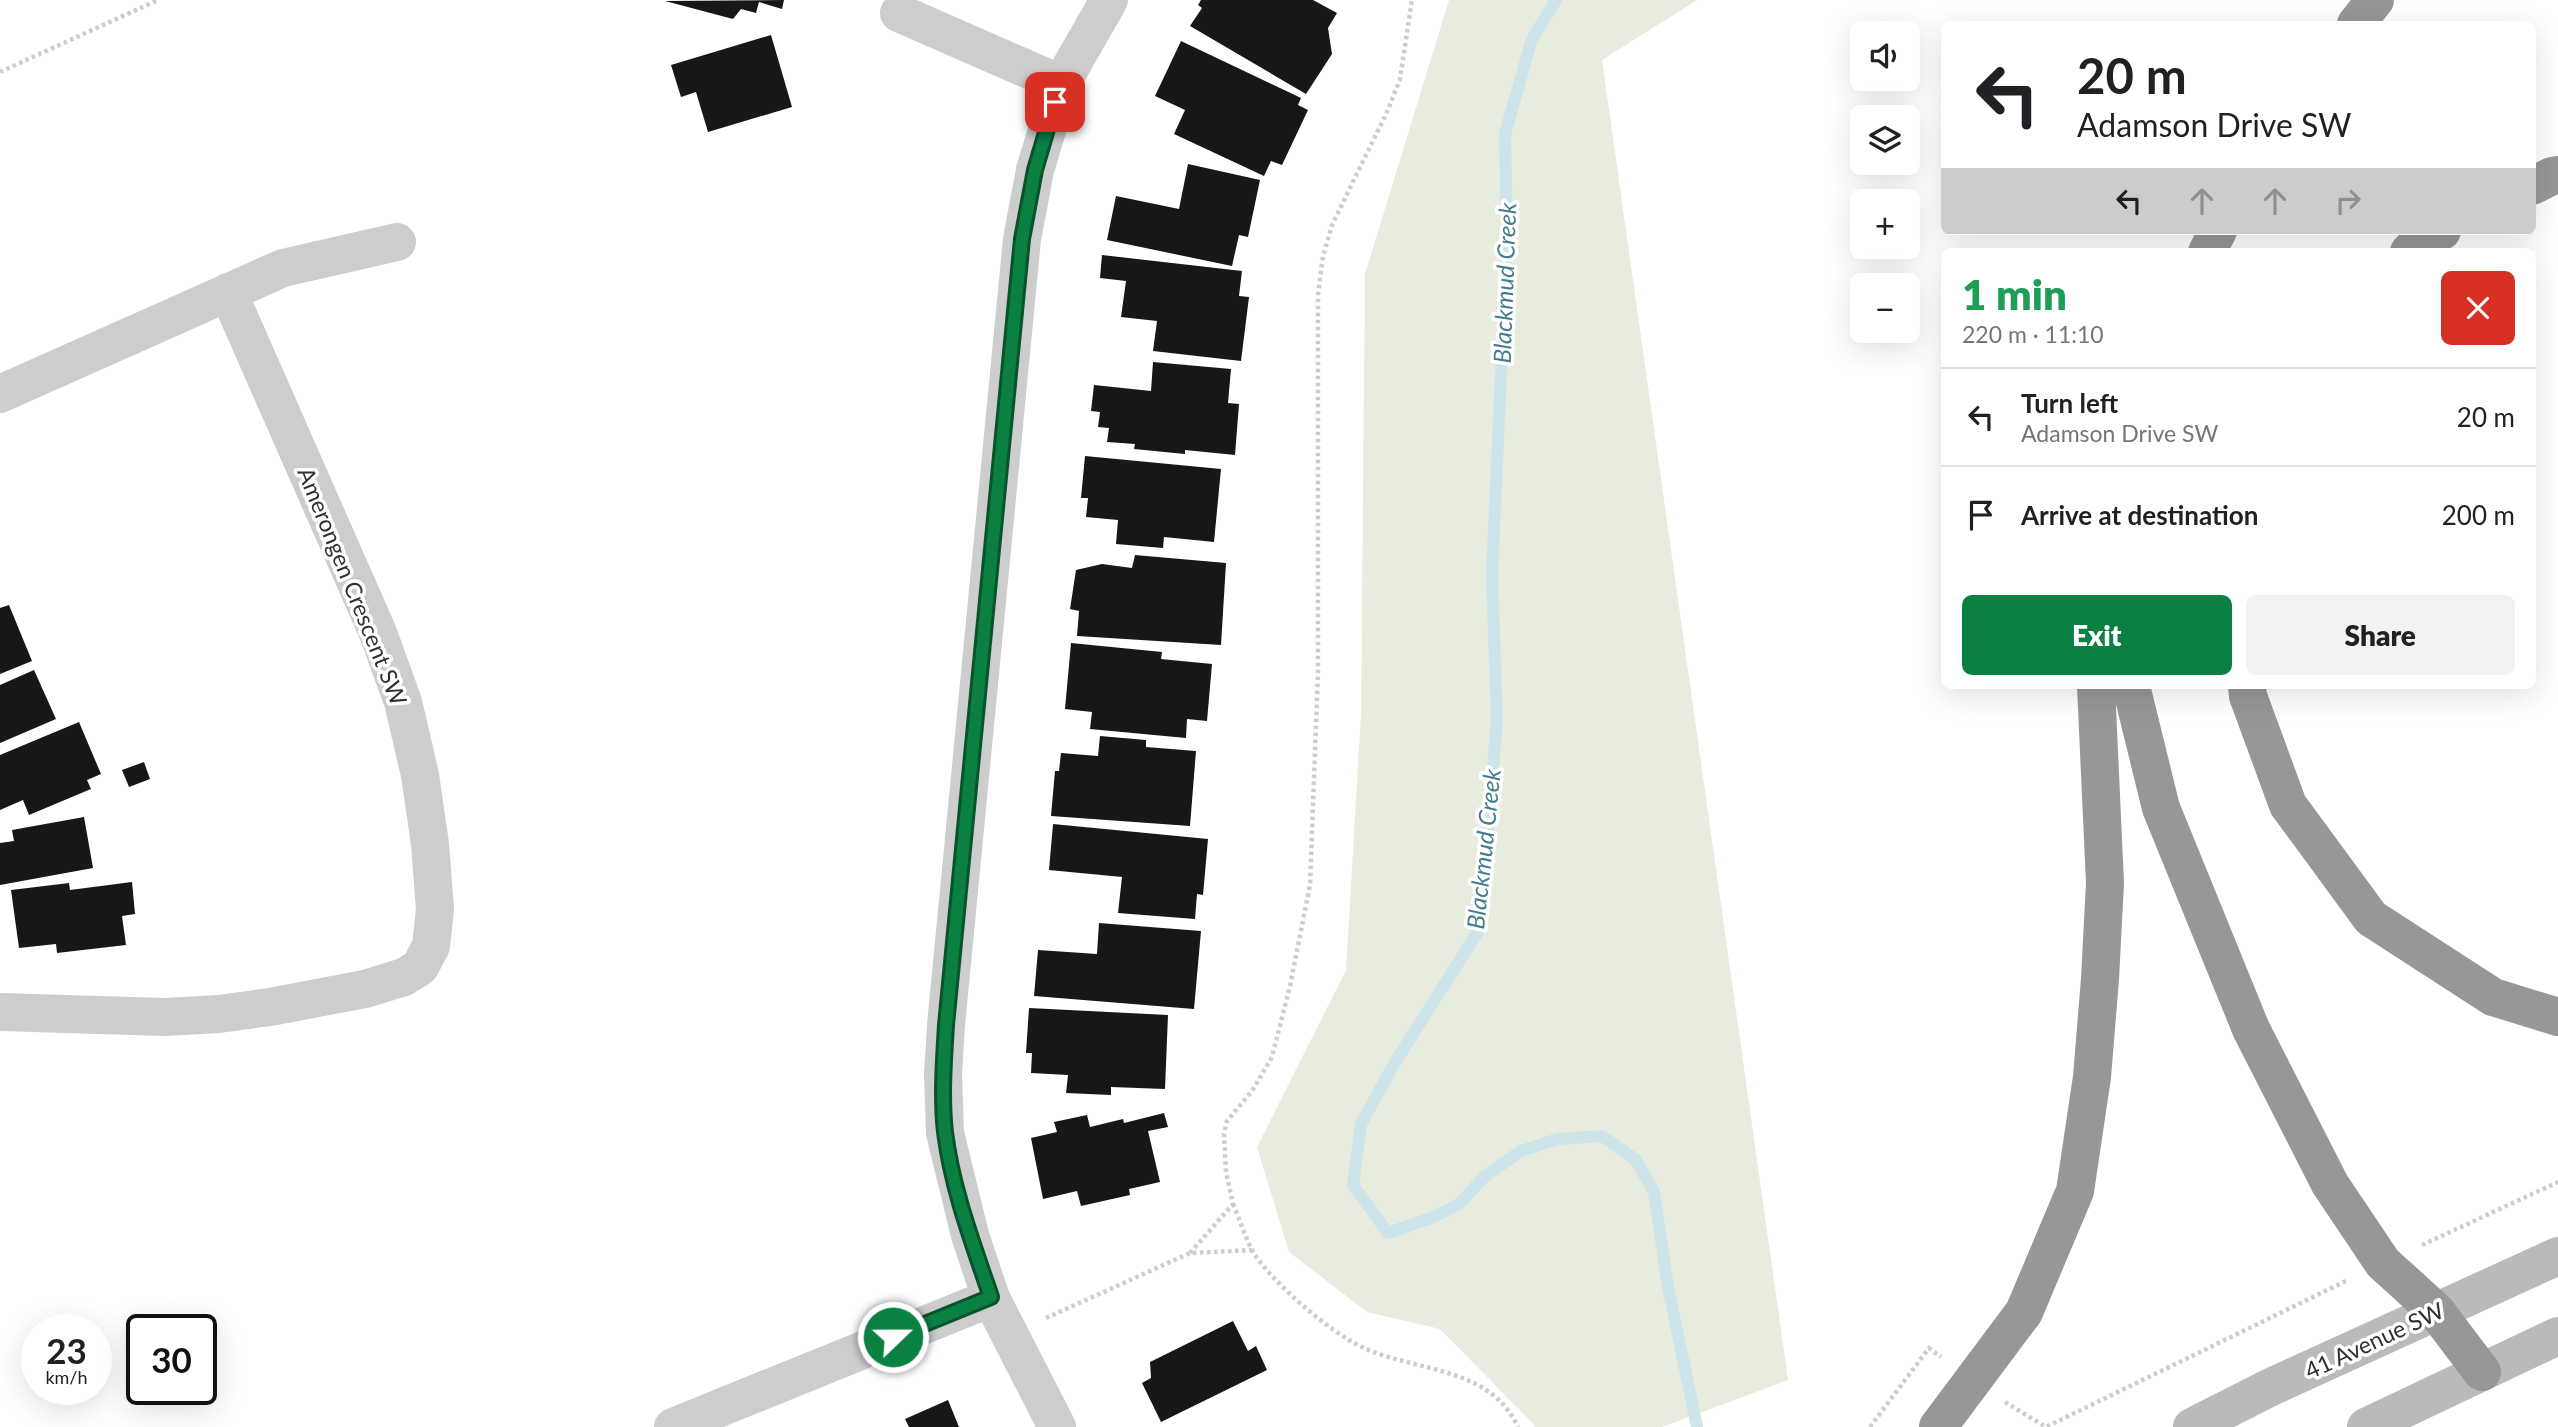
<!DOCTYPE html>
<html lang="en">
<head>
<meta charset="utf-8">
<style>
	:root { --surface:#fff; --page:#f2f2f2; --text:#202124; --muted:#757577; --line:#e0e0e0; --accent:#0b8043 }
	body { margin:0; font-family:Lato,sans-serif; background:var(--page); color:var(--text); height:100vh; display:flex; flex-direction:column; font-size:26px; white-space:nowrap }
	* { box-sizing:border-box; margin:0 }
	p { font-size:23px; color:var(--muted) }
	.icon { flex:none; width:38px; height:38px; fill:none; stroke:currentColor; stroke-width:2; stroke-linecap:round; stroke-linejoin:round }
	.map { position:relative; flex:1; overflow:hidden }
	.side { position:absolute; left:1941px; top:248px; width:595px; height:441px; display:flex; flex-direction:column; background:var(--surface); border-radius:10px; box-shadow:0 7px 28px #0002 }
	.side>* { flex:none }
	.banner { position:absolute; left:1941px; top:21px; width:595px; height:214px; border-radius:10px; box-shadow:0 7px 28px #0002; background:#fff; color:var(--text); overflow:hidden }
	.buttons { position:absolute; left:1850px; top:21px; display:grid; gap:14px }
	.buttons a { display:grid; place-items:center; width:70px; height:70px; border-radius:10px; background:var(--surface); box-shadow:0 7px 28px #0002; font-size:35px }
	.speed { position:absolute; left:21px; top:1314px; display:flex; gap:14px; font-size:35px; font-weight:700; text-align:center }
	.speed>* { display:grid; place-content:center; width:91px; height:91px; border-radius:50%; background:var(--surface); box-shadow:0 7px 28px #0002; line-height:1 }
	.speed small { font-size:18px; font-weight:400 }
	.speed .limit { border:4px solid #111; border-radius:10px; background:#fff; color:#111 }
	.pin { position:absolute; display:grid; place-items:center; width:60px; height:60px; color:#fff; margin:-30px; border-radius:14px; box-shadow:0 4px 10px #0006 }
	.me { position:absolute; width:77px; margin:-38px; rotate:68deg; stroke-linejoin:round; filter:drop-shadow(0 0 5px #0008) }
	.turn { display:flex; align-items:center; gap:24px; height:147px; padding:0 21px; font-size:32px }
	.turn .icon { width:91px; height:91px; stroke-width:2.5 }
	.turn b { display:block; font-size:49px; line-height:60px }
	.lanes { display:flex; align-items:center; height:66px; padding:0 21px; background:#0003; justify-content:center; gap:35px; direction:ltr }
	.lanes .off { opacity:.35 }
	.round { display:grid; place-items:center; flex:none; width:74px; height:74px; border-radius:10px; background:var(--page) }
	.overview { display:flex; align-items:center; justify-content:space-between; height:119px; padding:0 21px }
	h1 { font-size:42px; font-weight:800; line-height:52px; color:#1e9e55 }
	.cta { display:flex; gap:14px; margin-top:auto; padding:14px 21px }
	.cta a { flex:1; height:80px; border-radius:10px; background:var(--accent); color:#fff; font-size:28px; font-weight:800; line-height:80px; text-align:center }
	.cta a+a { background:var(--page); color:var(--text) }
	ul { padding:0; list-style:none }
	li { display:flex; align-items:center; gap:21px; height:98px; padding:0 21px; border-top:2px solid var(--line) }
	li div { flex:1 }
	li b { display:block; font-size:26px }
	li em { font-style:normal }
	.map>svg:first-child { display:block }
</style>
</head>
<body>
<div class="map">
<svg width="2558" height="1427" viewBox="0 0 2558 1427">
	<rect width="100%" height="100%" fill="#fff"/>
	<!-- green -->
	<path fill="#e8ecde" d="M1449 0H1697L1602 60 1788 1380 1662 1427H1536L1440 1329 1367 1312 1289 1252 1257 1147 1346 970 1361 714 1365 274Z"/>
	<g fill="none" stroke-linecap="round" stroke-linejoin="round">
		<!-- stream -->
		<path stroke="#cce4ea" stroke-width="12" d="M1556 0 1532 39 1505 134 1507 238 1492 576 1497 720 1479 930 1394 1064 1361 1124 1353 1185 1388 1233 1434 1217 1459 1204 1484 1177 1521 1151 1558 1139 1602 1136 1635 1159 1654 1192 1668 1287 1697 1427"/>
	</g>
	<!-- building -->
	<path fill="#171717" d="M784 0 782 9 759 2 756 13 741 9 733 19 665 1Z
		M1201 0H1313L1337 13 1328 28 1332 54 1306 94 1190 26 1202 8 1198 5Z
		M771 35 792 107 708 132 696 92 681 97 671 65Z
		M1181 41 1301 98 1298 105 1308 110 1282 165 1271 161 1264 176 1174 134 1185 110 1155 96Z
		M1188 164 1260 180 1248 237 1239 235 1232 266 1107 240 1116 196 1179 209Z
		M1102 255 1242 271 1239 296 1249 297 1241 361 1153 351 1157 321 1121 317 1126 281 1100 278Z
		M1153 362 1231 369 1228 403 1239 404 1235 455 1185 450V454L1134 449 1135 444 1107 442 1109 428 1098 427 1100 412 1091 411 1094 385 1151 391Z
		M1085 456 1221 469 1214 542 1164 537 1163 548 1116 544 1118 520 1086 517 1088 498H1081Z
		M1135 555 1226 563 1221 645 1077 636 1079 611 1070 609 1076 570 1102 564 1132 568Z
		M9 605 32 661 0 674V608Z
		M1071 643 1162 652 1161 659 1212 664 1207 721 1187 719 1186 738 1090 729 1092 712 1065 709Z
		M34 670 56 719 0 743V685Z
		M79 722 101 774 87 780 91 789 29 815 23 800 0 810V755Z
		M1100 736 1146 740V747L1196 751 1190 826 1051 816 1055 771H1059L1061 753 1098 756Z
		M144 762 150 779 129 787 122 770Z
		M84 817 93 868 0 885V843L14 841 12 830Z
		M1053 824 1208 839 1203 895 1197 894 1195 919 1118 913 1122 877 1049 870Z
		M132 882 135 914 122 916 126 945 57 953 56 944 19 948 11 890 69 883 70 890Z
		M1099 923 1201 931 1194 1009 1034 996 1038 950 1097 954Z
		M1029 1008 1168 1015 1165 1089 1111 1087V1095L1066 1093 1068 1075 1031 1073 1032 1053H1026Z
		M1164 1113 1168 1127 1148 1131 1160 1182 1129 1189 1130 1195 1081 1206 1077 1191 1043 1199 1031 1138 1057 1132 1054 1122 1087 1115 1090 1127 1123 1119 1124 1123Z
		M1233 1321 1248 1351 1256 1346 1267 1370 1161 1422 1142 1383 1151 1378 1150 1362Z
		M948 1400 959 1427H909L905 1419Z"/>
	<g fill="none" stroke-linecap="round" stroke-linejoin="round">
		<!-- path -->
		<path stroke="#cdcdcd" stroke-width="4.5" stroke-dasharray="3.5 3.5" stroke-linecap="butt" d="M0 72 158 0
			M1233 1204C1239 1218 1244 1234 1251 1248 1267 1279 1331 1333 1362 1347 1417 1373 1489 1365 1518 1427
			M2422 1245 2558 1182
			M1190 1253 1233 1204 1226 1172 1224 1134 1227 1121 1252 1091 1272 1057 1290 986 1310 885 1318 672V295L1323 256 1332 225 1387 112 1400 79 1412 0
			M1046 1318 1190 1253 1252 1250
			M2005 1402 2046 1427 2348 1280
			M1870 1427 1929 1348 1941 1357"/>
		<!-- street -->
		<path stroke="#cdcdcd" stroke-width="38" d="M899 13 1061 84
			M0 394 283 268 397 242
			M0 1012 165 1017 219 1014 270 1007 365 989 404 977 420 967 431 946 435 909 430 844 420 775 403 702 378 633 228 292
			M673 1427 991 1298
			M1057 1427 991 1298 970 1235 945 1133 943 1074 946 1025 1022 239 1035 170 1061 84 1109 0"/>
		<!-- secondary -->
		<path stroke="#bababa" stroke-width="38" d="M2192 1427 2271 1387 2558 1256
			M2366 1427 2558 1336"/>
		<!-- highway -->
		<path stroke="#979797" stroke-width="38" d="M2356 24 2375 0
			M2532 186 2552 176 2558 175
			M2207 252 2218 231
			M2409 252 2418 243 2442 231
			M2131 686 2161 808 2251 1029 2330 1184 2383 1263 2436 1311 2482 1372
			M2247 686 2248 696 2288 805 2371 918 2493 997 2558 1017
			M1938 1427 2024 1312 2075 1191 2092 1077 2100 979 2105 883 2096 686"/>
	</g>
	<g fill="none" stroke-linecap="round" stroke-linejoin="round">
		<!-- route casing -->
		<g stroke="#07532c" stroke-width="18">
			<path id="route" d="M893 1337 991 1297C973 1244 952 1189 945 1132 941 1097 944 1060 946 1025L1022 239 1035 170 1055 102"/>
		</g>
		<!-- route -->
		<use href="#route" stroke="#0b8043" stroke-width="12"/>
	</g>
	<g text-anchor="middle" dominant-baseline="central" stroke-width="7" stroke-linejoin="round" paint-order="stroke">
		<!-- street labels -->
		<g font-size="23" fill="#303030" stroke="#fff">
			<text transform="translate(353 586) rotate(68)">Amerongen Crescent SW</text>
			<text transform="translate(2374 1340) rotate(-25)">41 Avenue SW</text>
		</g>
		<!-- water labels -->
		<g font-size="24" font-style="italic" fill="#427e8d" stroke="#fff">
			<text transform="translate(1504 283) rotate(-88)">Blackmud Creek</text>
			<text transform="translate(1483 849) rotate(-84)">Blackmud Creek</text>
		</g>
	</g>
</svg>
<div class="buttons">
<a><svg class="icon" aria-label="sound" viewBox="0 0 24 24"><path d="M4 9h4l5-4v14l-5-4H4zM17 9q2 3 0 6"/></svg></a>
<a><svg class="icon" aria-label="layers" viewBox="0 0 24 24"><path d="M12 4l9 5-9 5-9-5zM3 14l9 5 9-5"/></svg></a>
<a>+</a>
<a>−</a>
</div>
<div class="speed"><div>23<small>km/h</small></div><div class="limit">30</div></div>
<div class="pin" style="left:1055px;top:102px;background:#d93025"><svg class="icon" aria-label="arrive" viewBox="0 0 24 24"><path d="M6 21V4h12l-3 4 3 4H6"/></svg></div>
<svg class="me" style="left:893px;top:1337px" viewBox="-20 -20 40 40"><circle r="17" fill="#0b8043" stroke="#fff" stroke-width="3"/><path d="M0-11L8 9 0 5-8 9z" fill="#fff"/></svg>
<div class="banner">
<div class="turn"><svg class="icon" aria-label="left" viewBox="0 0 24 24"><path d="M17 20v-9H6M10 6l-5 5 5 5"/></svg><div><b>20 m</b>Adamson Drive SW</div></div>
<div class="lanes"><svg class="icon" aria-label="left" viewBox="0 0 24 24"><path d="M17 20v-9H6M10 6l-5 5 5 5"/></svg><svg class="icon off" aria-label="ahead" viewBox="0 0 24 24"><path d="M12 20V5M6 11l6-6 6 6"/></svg><svg class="icon off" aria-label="ahead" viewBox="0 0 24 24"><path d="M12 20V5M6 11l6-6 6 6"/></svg><svg class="icon off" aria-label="right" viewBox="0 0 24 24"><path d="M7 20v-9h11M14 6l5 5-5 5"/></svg></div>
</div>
<section class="side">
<div class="overview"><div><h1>1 min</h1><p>220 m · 11:10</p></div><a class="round" style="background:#d93025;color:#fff"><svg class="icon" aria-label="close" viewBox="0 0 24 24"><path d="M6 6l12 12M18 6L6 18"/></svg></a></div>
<ul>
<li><svg class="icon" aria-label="left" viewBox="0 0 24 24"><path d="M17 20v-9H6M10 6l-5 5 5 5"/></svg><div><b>Turn left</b><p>Adamson Drive SW</p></div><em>20 m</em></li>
<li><svg class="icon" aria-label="arrive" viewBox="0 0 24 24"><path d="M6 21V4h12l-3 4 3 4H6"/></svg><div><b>Arrive at destination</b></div><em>200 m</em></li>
</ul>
<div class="cta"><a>Exit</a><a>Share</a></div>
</section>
</div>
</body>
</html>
